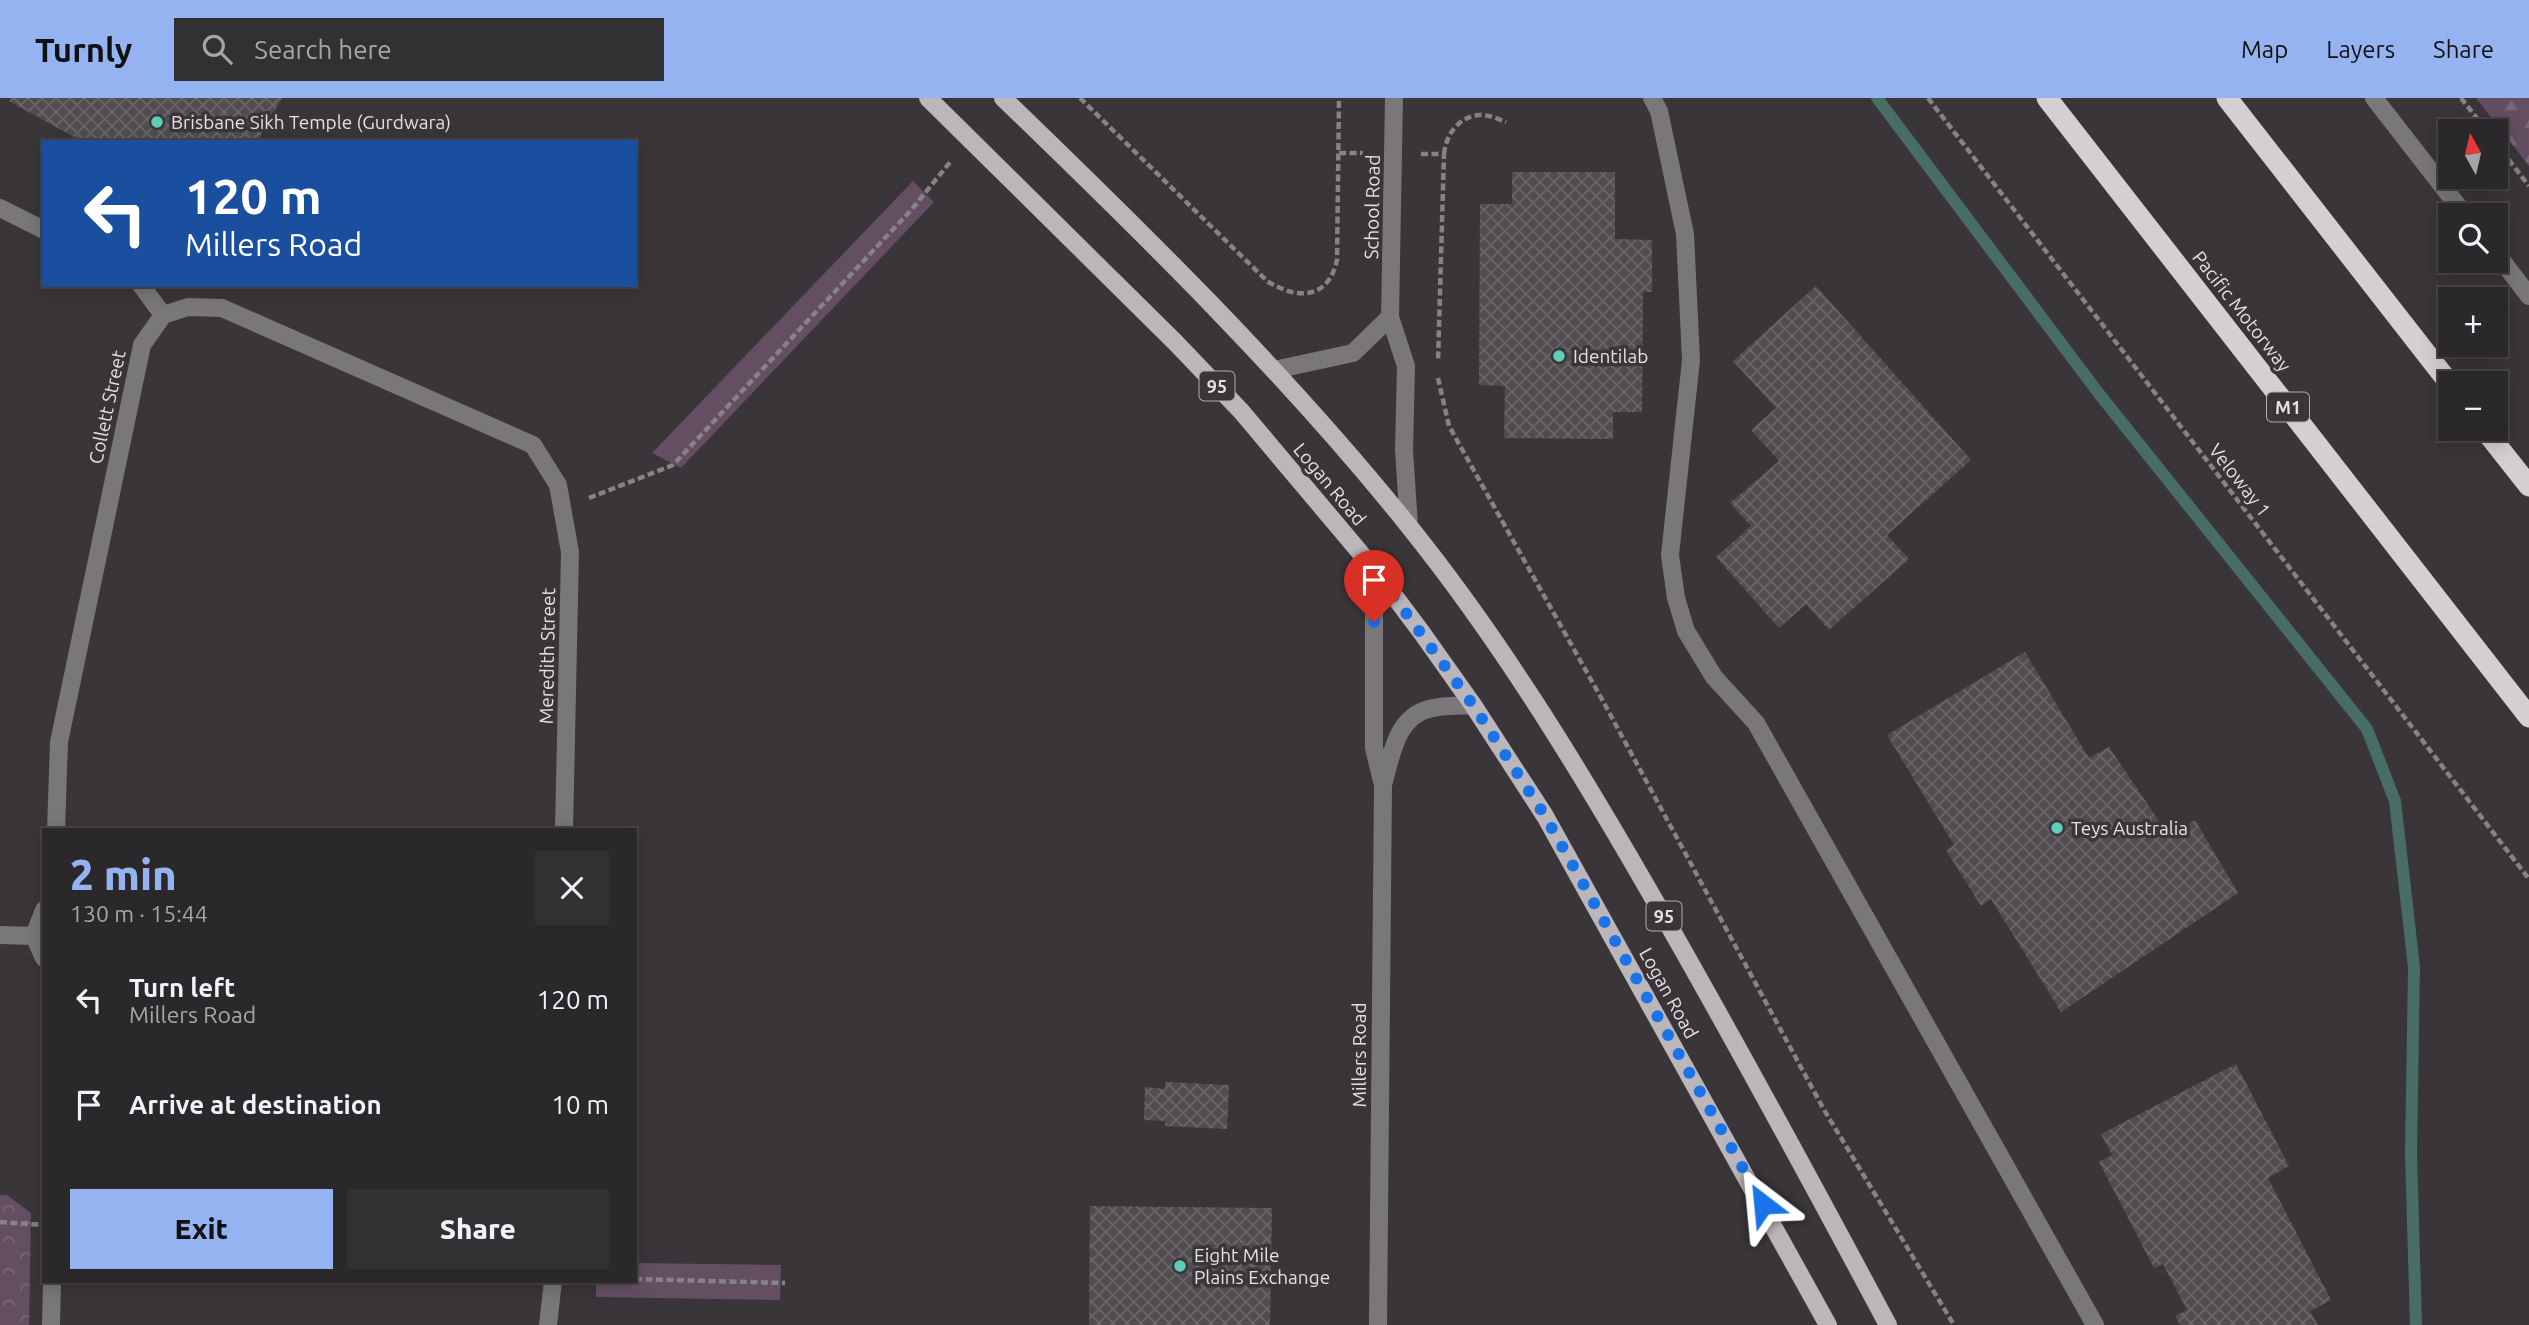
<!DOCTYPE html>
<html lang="en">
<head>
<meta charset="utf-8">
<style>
	:root { --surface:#2b282b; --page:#333033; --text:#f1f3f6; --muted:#a6a6a9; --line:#474447; --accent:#95b2f1 }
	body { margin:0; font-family:Ubuntu,sans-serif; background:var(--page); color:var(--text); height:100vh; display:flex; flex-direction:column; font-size:26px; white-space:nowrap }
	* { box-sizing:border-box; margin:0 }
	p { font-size:23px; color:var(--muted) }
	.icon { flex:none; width:38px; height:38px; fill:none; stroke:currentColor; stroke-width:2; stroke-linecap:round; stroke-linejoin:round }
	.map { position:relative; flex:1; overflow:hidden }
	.sheet { position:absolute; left:42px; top:730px; width:595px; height:455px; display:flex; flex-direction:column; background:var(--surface); border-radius:0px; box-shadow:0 4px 18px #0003,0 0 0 2px var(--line) }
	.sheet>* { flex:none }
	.hud { position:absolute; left:42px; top:42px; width:595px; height:147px; border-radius:0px; box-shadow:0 4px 18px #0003,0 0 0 2px var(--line); background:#1a4fa0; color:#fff; overflow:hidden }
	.needle { width:46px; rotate:352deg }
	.tools { position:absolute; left:2438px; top:21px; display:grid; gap:14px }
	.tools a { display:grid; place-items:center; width:70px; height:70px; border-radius:0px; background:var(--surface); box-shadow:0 4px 18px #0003,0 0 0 2px var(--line); font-size:35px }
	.pin { position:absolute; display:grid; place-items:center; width:60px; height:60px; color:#fff; margin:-72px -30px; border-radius:50% 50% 50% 0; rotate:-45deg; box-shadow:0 0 7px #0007 }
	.pin .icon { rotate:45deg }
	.me { position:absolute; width:77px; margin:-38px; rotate:331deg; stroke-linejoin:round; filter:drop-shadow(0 0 5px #0008) }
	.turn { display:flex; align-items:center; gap:24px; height:147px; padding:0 28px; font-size:32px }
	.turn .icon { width:91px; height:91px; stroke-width:2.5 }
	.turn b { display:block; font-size:49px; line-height:60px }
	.round { display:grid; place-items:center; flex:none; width:74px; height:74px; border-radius:0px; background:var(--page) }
	.summary { display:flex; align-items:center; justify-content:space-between; height:119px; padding:0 28px }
	h1 { font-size:42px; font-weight:800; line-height:52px; color:var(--accent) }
	.action { display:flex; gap:14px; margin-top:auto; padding:14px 28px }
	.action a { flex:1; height:80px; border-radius:0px; background:var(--accent); color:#111; font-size:28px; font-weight:800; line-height:80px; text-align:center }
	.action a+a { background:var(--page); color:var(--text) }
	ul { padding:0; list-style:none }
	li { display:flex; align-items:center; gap:21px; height:105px; padding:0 28px }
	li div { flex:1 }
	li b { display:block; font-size:26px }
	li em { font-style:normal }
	header { display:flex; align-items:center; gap:42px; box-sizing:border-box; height:98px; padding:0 35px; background:var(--accent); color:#111 }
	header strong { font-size:33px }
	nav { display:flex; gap:38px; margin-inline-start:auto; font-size:24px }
	.search { width:490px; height:63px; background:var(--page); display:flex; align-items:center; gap:18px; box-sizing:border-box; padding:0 24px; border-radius:0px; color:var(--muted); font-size:26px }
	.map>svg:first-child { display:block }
</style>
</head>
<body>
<header>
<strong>Turnly</strong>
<div class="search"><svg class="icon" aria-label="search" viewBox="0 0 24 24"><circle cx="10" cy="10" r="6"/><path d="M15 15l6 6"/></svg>Search here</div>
<nav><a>Map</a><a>Layers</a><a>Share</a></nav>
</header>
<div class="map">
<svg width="2529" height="1227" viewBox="0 0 2529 1227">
	<defs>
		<pattern id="forest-firs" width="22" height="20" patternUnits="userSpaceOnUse" patternTransform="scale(1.75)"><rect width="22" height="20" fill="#644f62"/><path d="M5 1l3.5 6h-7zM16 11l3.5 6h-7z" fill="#7a6878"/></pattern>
		<pattern id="park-crowns" width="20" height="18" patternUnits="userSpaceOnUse" patternTransform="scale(1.75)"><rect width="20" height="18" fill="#644f62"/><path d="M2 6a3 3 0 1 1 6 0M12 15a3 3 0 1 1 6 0" fill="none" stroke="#7a6878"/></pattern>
		<pattern id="building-cross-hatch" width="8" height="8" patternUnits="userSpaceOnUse" patternTransform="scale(1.75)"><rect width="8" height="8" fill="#504c4f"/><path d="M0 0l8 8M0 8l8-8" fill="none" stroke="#696668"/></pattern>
	</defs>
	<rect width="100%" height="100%" fill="#393539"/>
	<!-- green -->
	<path fill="#644f62" d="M913 83 934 104 681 370 652 355Z
		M635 1165 781 1167 780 1202 596 1199V1183H635Z"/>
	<!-- forest -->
	<path fill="url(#forest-firs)" d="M2476 0H2529V68Z"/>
	<!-- park -->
	<path fill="url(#park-crowns)" d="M0 1097H7L31 1115 29 1227H0Z"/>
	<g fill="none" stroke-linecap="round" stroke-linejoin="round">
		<!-- stream -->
		<path stroke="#476d65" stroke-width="12" d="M1877 0 2100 297 2367 631 2395 703 2414 869 2411 1055 2416 1227"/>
	</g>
	<!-- building -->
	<path fill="url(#building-cross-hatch)" d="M11 0H282L257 44H83L9 3Z
		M1512 74H1615V141L1652 142V194H1643L1642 314H1613V341L1504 340 1505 288 1479 287 1480 106H1512Z
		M1816 188 1971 362 1887 437 1909 461 1829 532 1806 506 1779 530 1716 459 1751 428 1730 405 1779 363 1751 332 1776 310 1733 263Z
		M2025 554 2089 660 2109 649 2169 738 2195 722 2238 795 2061 914 1991 801 1981 808 1946 752 1954 747 1887 637Z
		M2236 966 2289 1068 2268 1080 2331 1202 2310 1213 2318 1227H2180L2175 1218 2187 1212 2163 1166 2154 1170 2099 1064 2112 1057 2101 1036Z
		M1165 984 1229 987 1227 1031 1165 1028V1023L1144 1022 1145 989 1165 991Z
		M1090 1108 1272 1110 1270 1227H1089Z"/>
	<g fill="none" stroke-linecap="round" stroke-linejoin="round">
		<!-- path -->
		<path stroke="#868386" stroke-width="4.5" stroke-dasharray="7 3.5" stroke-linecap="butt" d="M1080 0 1267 183C1297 202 1328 202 1337 162L1339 0
			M1928 0 2529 781
			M2461 0 2487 33
			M2496 45 2529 88
			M1339 55H1363
			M1421 56H1444L1438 264
			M1444 56C1446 37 1458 19 1479 17 1487 16 1498 21 1506 24
			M1438 280 1449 328 1604 605 1823 1010 1954 1227
			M589 400 673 367 912 111 951 63
			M0 1124 44 1127
			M635 1181 785 1185"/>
		<!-- minor -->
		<path stroke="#797779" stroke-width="18" d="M1394 0 1390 219 1406 268 1404 352 1409 428
			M1652 0 1659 13 1685 136 1691 262 1670 457 1676 500 1686 533 1714 579 1756 625 2095 1227
			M2374 0 2465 117
			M0 110 44 132
			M2496 155 2529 198
			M141 187 163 217
			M1274 272 1353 255 1390 219
			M1374 471V650L1383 687 1378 1227
			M1383 687C1391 659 1396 619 1429 611 1443 607 1458 608 1473 607
			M56 732 59 644 142 247 163 217 188 209 222 210 533 347 558 387 570 454 564 732
			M0 837 34 838 44 812
			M34 838 44 860
			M51 1227 52 1183
			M548 1227 553 1183"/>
		<!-- major -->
		<path stroke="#bab6ba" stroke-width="18" d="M928 0 1175 244 1241 313 1374 471 1422 535 1473 607 1545 718 1828 1227
			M1003 0C1144 136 1285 274 1408 427 1499 540 1576 666 1648 791 1731 935 1810 1081 1888 1227"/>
		<!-- highway -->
		<path stroke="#d4cfd3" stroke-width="21" d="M2047 0 2529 619
			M2227 0 2450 286
			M2484 331 2529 388"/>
	</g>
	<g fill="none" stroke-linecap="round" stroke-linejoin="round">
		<!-- route -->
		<path stroke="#1a73e8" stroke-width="12" stroke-dasharray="0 21.6" d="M1374 524V471L1473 607 1545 718 1763 1106"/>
	</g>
	<!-- markers -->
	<g fill="#5dceb9" stroke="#393539" stroke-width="2.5">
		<circle cx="157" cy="24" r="7"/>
		<circle cx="1559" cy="258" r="7"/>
		<circle cx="2057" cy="730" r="7"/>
		<circle cx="1180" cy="1168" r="7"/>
	</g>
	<g text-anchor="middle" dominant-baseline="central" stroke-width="7" stroke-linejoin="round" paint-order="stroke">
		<!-- shield labels -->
		<g fill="#393539" stroke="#afadaf" stroke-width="2">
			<rect x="1199.5" y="273.5" width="35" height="29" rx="5"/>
			<rect x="2267" y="294.5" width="42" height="29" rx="5"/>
			<rect x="1646.5" y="803.5" width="35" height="29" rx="5"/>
		</g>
		<g font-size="18" font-weight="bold" fill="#e2e0e2">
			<text x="1217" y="288">95</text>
			<text x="2288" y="309">M1</text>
			<text x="1664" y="818">95</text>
		</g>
		<!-- poi labels -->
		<g font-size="19" fill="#e2e0e2" stroke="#393539" text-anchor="start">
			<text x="171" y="24">Brisbane Sikh Temple (Gurdwara)</text>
			<text x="1573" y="258">Identilab</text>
			<text x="2071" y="730">Teys Australia</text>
			<text x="1194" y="1157">Eight Mile<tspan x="1194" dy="22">Plains Exchange</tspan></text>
		</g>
		<!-- street labels -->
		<g font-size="19" fill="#e2e0e2" stroke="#393539">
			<text transform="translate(1372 109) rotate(-89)">School Road</text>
			<text transform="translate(2242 213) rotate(52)">Pacific Motorway</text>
			<text transform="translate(107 309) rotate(-78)">Collett Street</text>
			<text transform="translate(2240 382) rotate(52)">Veloway 1</text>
			<text transform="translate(1330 386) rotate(50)">Logan Road</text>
			<text transform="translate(547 558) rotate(-89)">Meredith Street</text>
			<text transform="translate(1669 895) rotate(61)">Logan Road</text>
			<text transform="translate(1359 957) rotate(-90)">Millers Road</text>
		</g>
	</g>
</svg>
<div class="tools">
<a><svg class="needle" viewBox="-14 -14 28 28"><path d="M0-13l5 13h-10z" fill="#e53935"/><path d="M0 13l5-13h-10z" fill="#a6a6a9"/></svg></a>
<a><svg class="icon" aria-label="search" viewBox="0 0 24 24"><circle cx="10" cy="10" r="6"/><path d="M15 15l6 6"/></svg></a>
<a>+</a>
<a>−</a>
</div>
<div class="pin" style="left:1374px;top:524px;background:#d93025"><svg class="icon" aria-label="arrive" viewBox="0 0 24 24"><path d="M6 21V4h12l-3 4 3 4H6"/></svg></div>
<svg class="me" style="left:1763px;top:1106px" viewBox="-20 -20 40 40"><path d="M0-17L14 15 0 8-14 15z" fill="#1a73e8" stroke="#fff" stroke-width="4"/></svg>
<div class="hud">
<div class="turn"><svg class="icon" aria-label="left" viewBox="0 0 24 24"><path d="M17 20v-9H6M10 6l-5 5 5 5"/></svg><div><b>120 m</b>Millers Road</div></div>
</div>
<section class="sheet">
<div class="summary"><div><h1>2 min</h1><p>130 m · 15:44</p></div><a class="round"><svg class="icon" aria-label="close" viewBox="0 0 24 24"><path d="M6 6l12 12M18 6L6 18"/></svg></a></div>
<ul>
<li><svg class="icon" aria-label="left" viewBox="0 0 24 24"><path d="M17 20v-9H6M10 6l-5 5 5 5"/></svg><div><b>Turn left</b><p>Millers Road</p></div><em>120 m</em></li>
<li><svg class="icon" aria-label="arrive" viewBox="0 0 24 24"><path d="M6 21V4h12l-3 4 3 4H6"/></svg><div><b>Arrive at destination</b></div><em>10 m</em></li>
</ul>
<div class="action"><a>Exit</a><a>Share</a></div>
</section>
</div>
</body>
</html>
